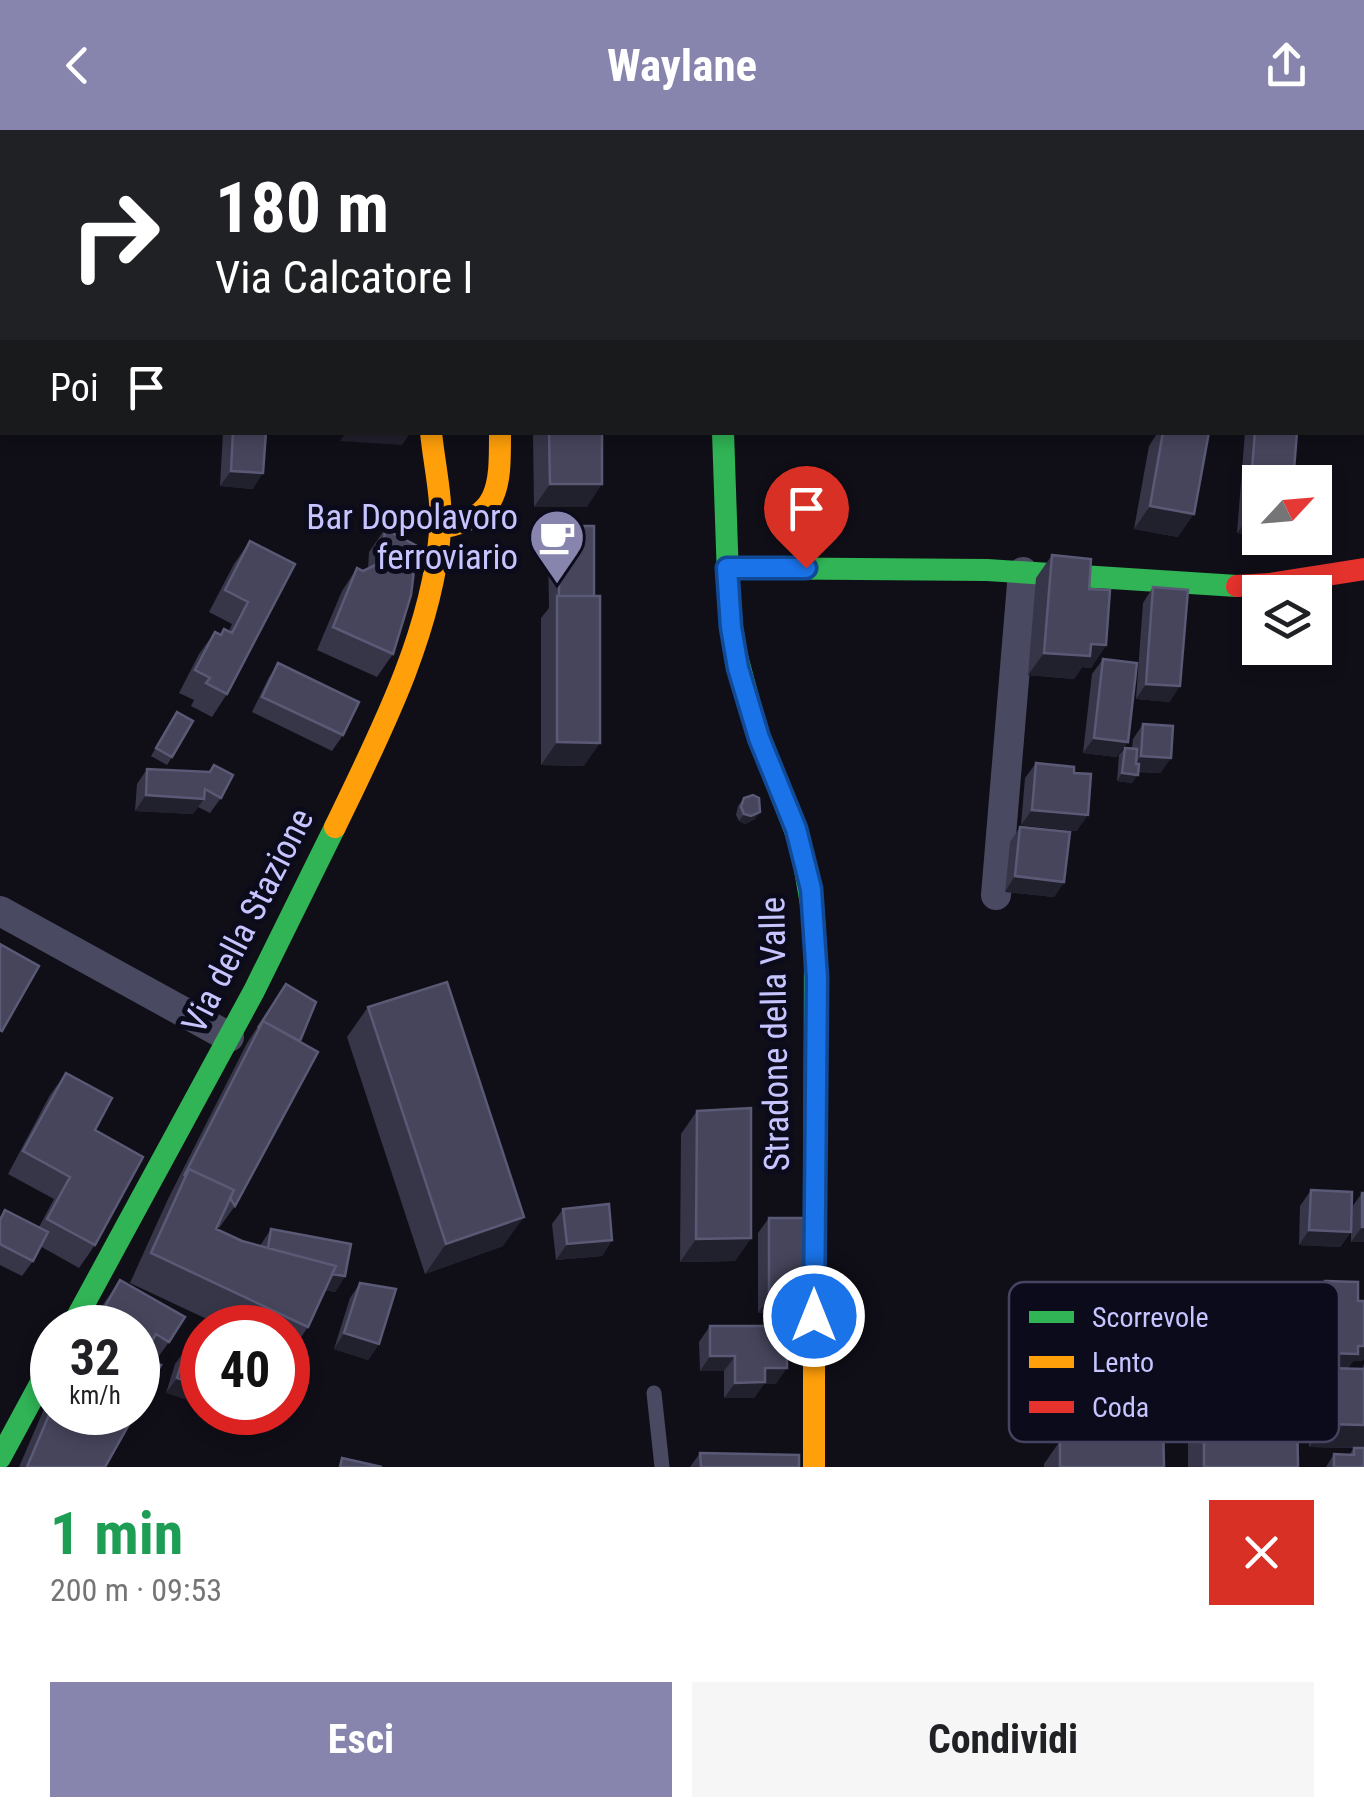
<!DOCTYPE html>
<html lang="it">
<head>
<meta charset="utf-8">
<style>
	:root { --surface:#fff; --page:#f6f6f6; --text:#202124; --muted:#757577; --accent:#8785ae }
	body { margin:0; font-family:"Roboto Condensed",sans-serif; background:var(--page); color:var(--text); height:100vh; display:flex; flex-direction:column; font-size:38px; white-space:nowrap }
	* { box-sizing:border-box; margin:0 }
	p { font-size:32px; color:var(--muted) }
	.icon { flex:none; width:55px; height:55px; fill:none; stroke:currentColor; stroke-width:2; stroke-linecap:round; stroke-linejoin:round }
	.map { position:relative; height:1337px; overflow:hidden }
	.sheet { display:flex; flex-direction:column; background:var(--surface); flex:1 }
	.sheet>* { flex:none }
	.hud { position:absolute; left:0px; top:0px; width:1365px; height:305px; box-shadow:0 5px 15px #0003; background:#202124; color:#fff; overflow:hidden }
	.needle { width:65px; rotate:64deg }
	.fabs { position:absolute; left:1242px; top:335px; display:grid; gap:20px }
	.fabs a { display:grid; place-items:center; width:90px; height:90px; border-radius:0px; background:var(--surface); box-shadow:0 5px 15px #0003; font-size:50px }
	.speed { position:absolute; left:30px; top:1175px; display:flex; gap:20px; font-size:50px; font-weight:700; text-align:center }
	.speed>* { display:grid; place-content:center; width:130px; height:130px; border-radius:50%; background:var(--surface); box-shadow:0 5px 15px #0003; line-height:1 }
	.speed small { font-size:25px; font-weight:400 }
	.speed .limit { border:15px solid #d22; background:#fff; color:#111 }
	.pin { position:absolute; display:grid; place-items:center; width:85px; height:85px; color:#fff; margin:-102px -42px; border-radius:50% 50% 50% 0; rotate:-45deg; box-shadow:0 0 10px #0007 }
	.pin .icon { rotate:45deg }
	.me { position:absolute; width:110px; margin:-55px; rotate:0deg; stroke-linejoin:round; filter:drop-shadow(0 0 8px #0008) }
	.turn { display:flex; align-items:center; gap:35px; height:210px; padding:0 50px; font-size:45px }
	.turn .icon { width:130px; height:130px; stroke-width:2.5 }
	.turn b { display:block; font-size:70px; line-height:85px }
	.then { display:flex; align-items:center; height:95px; padding:0 50px; background:#0003; gap:20px; font-size:38px }
	.round { display:grid; place-items:center; flex:none; width:105px; height:105px; border-radius:0px; background:var(--page) }
	.head { display:flex; align-items:center; justify-content:space-between; height:170px; padding:0 50px }
	h1 { font-size:60px; font-weight:700; line-height:75px; color:#1e9e55 }
	.action { display:flex; gap:20px; margin-top:auto; padding:20px 50px }
	.action a { flex:1; height:115px; border-radius:0px; background:var(--accent); color:#fff; font-size:40px; font-weight:700; line-height:115px; text-align:center }
	.action a+a { background:var(--page); color:var(--text) }
	header { display:flex; justify-content:space-between; align-items:center; height:130px; padding:0 50px; background:var(--accent); color:#fff; font-size:45px; font-weight:700 }
	.map>svg:first-child { display:block }
</style>
</head>
<body>
<header><svg class="icon" aria-label="back" viewBox="0 0 24 24"><path d="M15 5l-7 7 7 7"/></svg>Waylane<svg class="icon" aria-label="share" viewBox="0 0 24 24"><path d="M12 15V3M7 8l5-5 5 5M5 13v7h14v-7"/></svg></header>
<div class="map">
<svg width="1364" height="1337" viewBox="0 0 1364 1337">
	<rect width="100%" height="100%" fill="#100f18"/>
	<!-- green -->
	<path fill="#0e2322" d="M0 0H201L2 2V66Z"/>
	<g fill="none" stroke-linecap="round" stroke-linejoin="round">
		<!-- lane -->
		<path stroke="#494a61" stroke-width="15" d="M654 1263 662 1337"/>
		<!-- street -->
		<path stroke="#494a61" stroke-width="30" d="M216 2V0
			M726 2V0
			M0 121H2
			M0 176H2
			M0 232H2
			M996 765 1023 442
			M0 781 229 907"/>
		<!-- fast -->
		<path stroke="#30b455" stroke-width="22" d="M723 302 729 477 735 519 759 608 801 716 815 798 814 1187
			M727 438 987 440 1237 456
			M71 1198 254 861 335 697
			M0 1328 52 1232"/>
		<!-- slow -->
		<path stroke="#ff9f0a" stroke-width="22" d="M441 398C501 387 500 356 500 302
			M335 697C379 606 432 503 440 402 443 370 434 334 431 302
			M814 1337V1187"/>
		<!-- jam -->
		<path stroke="#e5322d" stroke-width="22" d="M423 2 424 0
			M1237 456 1270 454 1364 439"/>
	</g>
	<!-- wall -->
	<path fill="#373649" d="M789 0H851V2H789Z
		M1160 0H1297L1296 2H1159Z
		M2 58V90H0V61Z
		M223 302H266L253 359 220 356Z
		M533 302H602L587 377H534Z
		M1158 302H1209L1178 407 1134 399 1149 316Z
		M1245 302H1297L1260 405 1237 403Z
		M559 396 584 636 541 635V488L549 478 548 411Z
		M385 399 393 524 377 547 317 520 342 461 357 438 363 441 368 439 369 422Z
		M250 411 295 434 227 564 212 587 191 576 194 570 179 563 199 524 215 502 220 505 229 501 232 494 209 482 234 434Z
		M1052 425 1089 459 1106 515 1091 538 1082 537 1074 549 1028 545 1036 448Z
		M1153 457 1170 572 1136 569 1143 473Z
		M1103 529 1117 627 1083 623 1092 544Z
		M278 533 343 605 332 621 252 582 268 549Z
		M177 582 172 627 167 635 151 626Z
		M1143 594 1171 628 1160 643 1138 642 1132 653 1117 651 1119 625 1125 618H1132L1133 609Z
		M1036 633 1077 701 1021 695 1025 648Z
		M214 635 221 668 210 683 198 677 193 684 135 681 137 654 147 639 208 642Z
		M744 668 755 689 745 694 739 691 736 685 738 676Z
		M1020 697 1064 752 1054 767 1005 762 1010 712Z
		M275 870 235 1076 219 1098 217 1096 216 1099 242 1111 260 1116 271 1099 345 1146 335 1162 325 1160 308 1197 288 1226V1198H226L130 1153 168 1069 247 913Z
		M368 877 503 1116 425 1144 347 907Z
		M66 943 95 1000V1115L79 1138 40 1116 33 1131 22 1146 0 1135V1087L5 1080 39 1097 54 1069 8 1044 50 965Z
		M697 981 751 1108 735 1131 680 1132 681 1004Z
		M1311 1060 1352 1077 1362 1063H1364V1112H1351V1102L1340 1117 1299 1115 1300 1076Z
		M563 1079 612 1110 602 1126 556 1130 552 1094Z
		M769 1088 810 1164 800 1179 758 1183V1103Z
		M120 1150 169 1212 154 1233 140 1273 138 1198H90L104 1173Z
		M1325 1151 1358 1171 1362 1231H1353L1348 1238 1362 1239 1364 1234V1337H1326L1334 1324 1349 1325 1354 1318 1309 1317 1310 1261 1326 1239 1313 1238 1314 1167Z
		M360 1153 379 1214 368 1230 334 1219 350 1168Z
		M710 1196 776 1254H764L754 1268H724V1241H700L699 1212Z
		M186 1219 202 1225 166 1263 175 1234Z
		M52 1265V1282L105 1337H19L44 1279Z
		M1204 1283 1242 1302 1255 1283 1298 1337H1188V1306Z
		M1084 1293 1164 1337H1044V1334L1060 1311H1071Z
		M700 1323 799 1337H690Z"/>
	<!-- shaded-wall -->
	<path fill="#21202d" d="M1164 0H1202L1200 2H1162Z
		M1267 0H1297L1296 2H1265Z
		M346 302H411L402 315 340 311Z
		M231 341 263 343 253 359 220 356Z
		M550 354H602L587 377H534Z
		M1150 376 1194 384 1178 407 1134 399Z
		M1248 388 1260 389V405L1237 403Z
		M1091 514 1106 515 1091 538 1082 537 1074 549 1028 545 1044 523Z
		M1146 554 1180 556 1170 572 1136 569Z
		M1094 608 1128 612 1117 627 1083 623Z
		M557 612 600 613 584 636 541 635Z
		M1141 626 1171 628 1160 643 1130 641Z
		M1122 643 1138 645 1132 653 1117 651Z
		M146 665 204 669 193 684 135 681Z
		M1032 680 1088 685 1077 701 1021 695Z
		M760 682 755 689 745 694 739 691 744 684Z
		M1015 746 1064 752 1054 767 1005 762Z
		M524 1087 503 1116 425 1144 446 1114Z
		M1362 1097H1364V1112H1351Z
		M1309 1100 1351 1102 1340 1117 1299 1115Z
		M751 1108 735 1131 680 1132 696 1109Z
		M612 1110 602 1126 556 1130 567 1114Z
		M265 1132 345 1146 335 1162 255 1147Z
		M810 1164 800 1179 758 1183 769 1168Z
		M344 1203 379 1214 368 1230 334 1219Z
		M1358 1216H1364V1229L1362 1231H1353L1347 1239 1313 1238 1323 1223Z
		M710 1226H735L724 1241H700Z
		M765 1238H787L776 1254H764L754 1268H724L735 1253Z
		M177 1248 202 1256V1275L166 1263Z
		M223 1282H257L250 1292Z
		M1325 1294 1364 1295V1318L1309 1317Z"/>
	<!-- building -->
	<path fill="#46455c" stroke="#5a5976" stroke-width="2.5" d="M803 0H851V2H803Z
		M873 0H922L921 2H873Z
		M1214 0H1274V2H1214Z
		M233 302H266L263 343 231 341Z
		M549 302H602V354H550Z
		M1163 302H1209L1194 384 1150 376Z
		M1255 302H1297L1293 352H1260V389L1248 388Z
		M559 396H594V466H559Z
		M385 399 417 416 411 465 393 524 333 497 357 438 363 441 382 432Z
		M250 411 295 434 227 564 206 553 210 548 195 540 215 502 221 505 224 499 232 503 248 472 225 460Z
		M1052 425 1091 429 1089 459 1110 460 1106 515 1091 514 1090 526 1044 523Z
		M1153 457 1188 460 1180 556 1146 554Z
		M557 466H600V613L557 612Z
		M1103 529 1137 533 1128 612 1094 608Z
		M278 533 359 572 343 605 262 567Z
		M177 582 193 591 172 627 156 618Z
		M1143 594 1173 596 1171 628 1141 626Z
		M1125 618 1137 619 1136 634H1139L1138 645 1122 643Z
		M1036 633 1074 637V643L1091 644 1088 685 1032 680Z
		M214 635 233 645 221 668 205 659 204 669 146 665 147 639 210 642Z
		M753 665 759 668 760 682 751 686 744 684 741 677 744 668Z
		M1020 697 1070 702 1064 752 1015 746Z
		M0 814 39 836 2 901 0 900Z
		M447 852 524 1087 446 1114 368 877Z
		M286 854 316 872 300 911 263 891 258 898Z
		M263 891 318 922 235 1076 230 1068 234 1060 189 1039 184 1046Z
		M66 943 112 968 95 1000 143 1027 95 1115 47 1089 70 1047 23 1021Z
		M751 978V1108L696 1109 697 981Z
		M189 1039 234 1060 216 1099 242 1111 336 1136 308 1197 151 1123Z
		M1311 1060 1352 1062 1351 1102 1309 1100Z
		M1362 1063H1364V1097H1362Z
		M609 1074 612 1110 567 1114 563 1079Z
		M5 1080 48 1102 33 1131 0 1114V1090Z
		M769 1088H810V1164L769 1168Z
		M271 1099 351 1114 345 1146 332 1144 336 1136 268 1118Z
		M120 1150 185 1187 169 1212 156 1204 141 1229 161 1235 140 1273H138V1198H93Z
		M1325 1151 1358 1152V1171H1364V1216H1358V1224L1323 1223Z
		M360 1153 396 1159 379 1214 344 1203Z
		M710 1196H787V1238H765V1252L735 1253V1226H710Z
		M186 1219 202 1225V1256L177 1248Z
		M1326 1238 1364 1239V1295L1325 1294Z
		M52 1278V1282H136L105 1337H27Z
		M1204 1283H1242V1304H1255V1283H1297L1298 1337H1204Z
		M1163 1291 1164 1337H1060V1311H1084V1293Z
		M1354 1318H1364V1337H1334V1324L1354 1325Z
		M700 1323 799 1325V1337H701Z
		M342 1328 382 1337H340Z"/>
	<g fill="none" stroke-linecap="round" stroke-linejoin="round">
		<!-- route casing -->
		<g stroke="#114b97" stroke-width="25">
			<path id="route" d="M806 438H727L731 497 738 538 759 608 796 699 811 759 817 848 814 1186"/>
		</g>
		<!-- route -->
		<use href="#route" stroke="#1a73e8" stroke-width="18"/>
	</g>
	<!-- icons -->
	<defs>
		<g id="cafe-pin" transform="scale(2.875)"><path d="M0 17L-7.5 6A9.5 9.5 0 1 1 7.5 6Z" fill="#8785ae" stroke="#0c0b1c"/><path d="M-5.5-4.5H6V0H3Q3 3.5 0 3.5H-2.5Q-5.5 3.5-5.5 0ZM3-3.2v2h1.7v-2ZM-6 4.5H4V6H-6Z" fill="#fff"/></g>
	</defs>
	<g fill-rule="evenodd">
		<use href="#cafe-pin" x="557" y="407"/>
	</g>
	<g text-anchor="middle" dominant-baseline="central" stroke-width="10" stroke-linejoin="round" paint-order="stroke">
		<!-- poi labels -->
		<g font-size="35" fill="#c7c5ff" stroke="#0c0b1c" text-anchor="end">
			<text x="518" y="387">Bar Dopolavoro<tspan x="518" dy="40">ferroviario</tspan></text>
		</g>
		<!-- street labels -->
		<g font-size="35" fill="#c7c5ff" stroke="#0c0b1c">
			<text transform="translate(248 791) rotate(-63)">Via della Stazione</text>
			<text transform="translate(775 904) rotate(-91)">Stradone della Valle</text>
		</g>
	</g>
	<!-- legend -->
	<rect x="1009" y="1152" width="330" height="160" rx="15" fill="#0c0b1c" stroke="#444360" stroke-width="2.5"/>
	<rect x="1029" y="1181" width="45" height="12" fill="#30b455"/>
	<rect x="1029" y="1226" width="45" height="12" fill="#ff9f0a"/>
	<rect x="1029" y="1271" width="45" height="12" fill="#e5322d"/>
	<g font-size="28" fill="#c7c5ff">
		<text x="1092" y="1197">Scorrevole</text>
		<text x="1092" y="1242">Lento</text>
		<text x="1092" y="1287">Coda</text>
	</g>
</svg>
<div class="fabs">
<a><svg class="needle" viewBox="-14 -14 28 28"><path d="M0-13l5 13h-10z" fill="#e53935"/><path d="M0 13l5-13h-10z" fill="#757577"/></svg></a>
<a><svg class="icon" aria-label="layers" viewBox="0 0 24 24"><path d="M12 4l9 5-9 5-9-5zM3 14l9 5 9-5"/></svg></a>
</div>
<div class="speed"><div>32<small>km/h</small></div><div class="limit">40</div></div>
<div class="pin" style="left:806px;top:438px;background:#d93025"><svg class="icon" aria-label="arrive" viewBox="0 0 24 24"><path d="M6 21V4h12l-3 4 3 4H6"/></svg></div>
<svg class="me" style="left:814px;top:1186px" viewBox="-20 -20 40 40"><circle r="17" fill="#1a73e8" stroke="#fff" stroke-width="3"/><path d="M0-11L8 9 0 5-8 9z" fill="#fff"/></svg>
<div class="hud">
<div class="turn"><svg class="icon" aria-label="right" viewBox="0 0 24 24"><path d="M7 20v-9h11M14 6l5 5-5 5"/></svg><div><b>180 m</b>Via Calcatore I</div></div>
<div class="then">Poi<svg class="icon" aria-label="arrive" viewBox="0 0 24 24"><path d="M6 21V4h12l-3 4 3 4H6"/></svg></div>
</div>
</div>
<section class="sheet">
<div class="head"><div><h1>1 min</h1><p>200 m · 09:53</p></div><a class="round" style="background:#d93025;color:#fff"><svg class="icon" aria-label="close" viewBox="0 0 24 24"><path d="M6 6l12 12M18 6L6 18"/></svg></a></div>
<div class="action"><a>Esci</a><a>Condividi</a></div>
</section>
</body>
</html>
